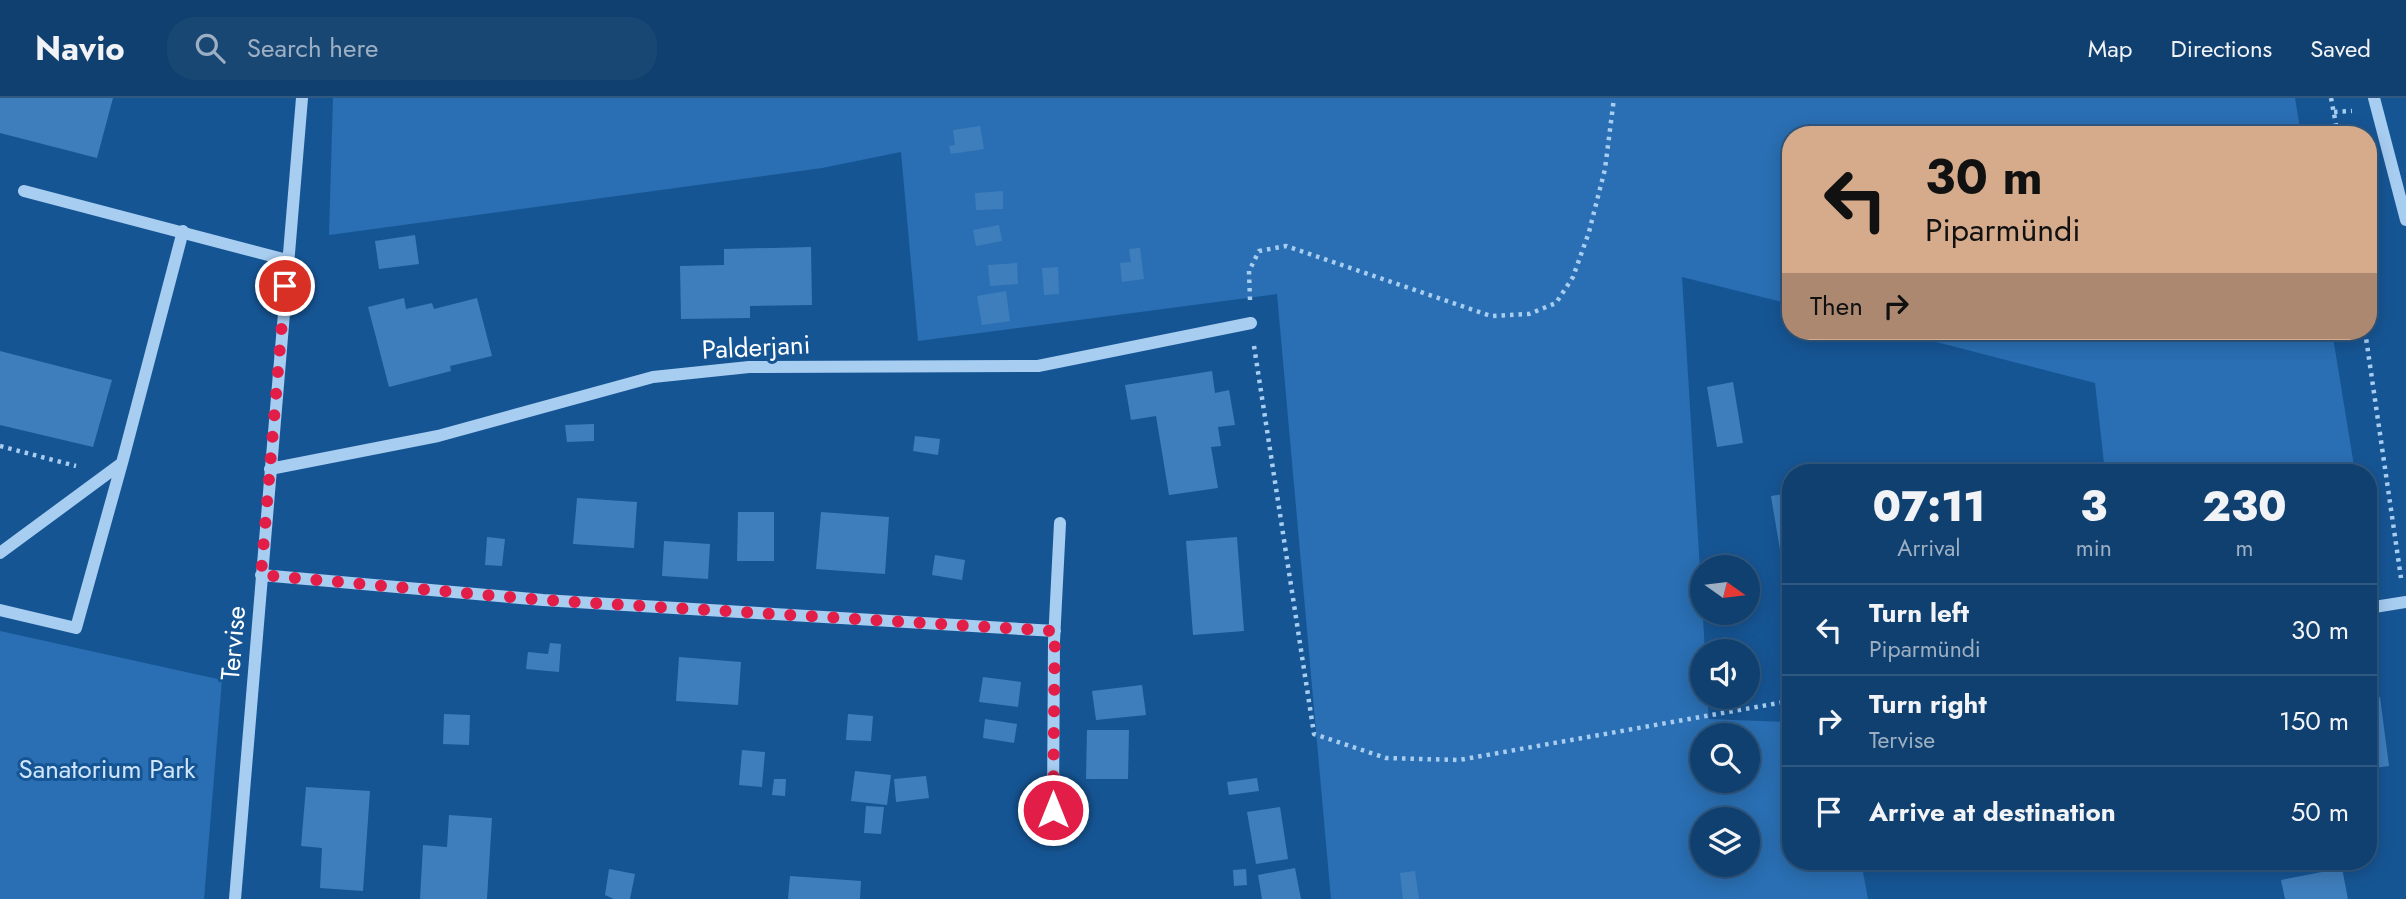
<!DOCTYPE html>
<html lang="en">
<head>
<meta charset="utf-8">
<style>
	:root { --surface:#10406f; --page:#194774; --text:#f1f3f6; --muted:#9cafc3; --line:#305982 }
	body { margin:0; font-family:Jost,sans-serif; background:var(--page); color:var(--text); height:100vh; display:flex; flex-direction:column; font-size:26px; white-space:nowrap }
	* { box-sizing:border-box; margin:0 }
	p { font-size:23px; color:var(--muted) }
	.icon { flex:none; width:38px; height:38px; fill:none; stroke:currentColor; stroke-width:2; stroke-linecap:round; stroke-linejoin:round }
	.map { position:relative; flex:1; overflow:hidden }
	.drawer { position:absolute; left:1782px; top:366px; width:595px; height:406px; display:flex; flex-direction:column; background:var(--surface); border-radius:28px; box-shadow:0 4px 18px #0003,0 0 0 2px var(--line) }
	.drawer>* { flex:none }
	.hud { position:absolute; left:1782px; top:28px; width:595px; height:214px; border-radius:28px; box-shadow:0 4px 18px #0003,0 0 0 2px var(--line); background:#d6ab8b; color:#111; overflow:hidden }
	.needle { width:46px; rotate:104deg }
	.controls { position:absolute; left:1690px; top:457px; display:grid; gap:14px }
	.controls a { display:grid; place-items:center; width:70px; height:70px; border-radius:50%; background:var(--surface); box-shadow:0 4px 18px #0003,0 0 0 2px var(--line); font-size:35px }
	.pin { position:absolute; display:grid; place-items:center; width:60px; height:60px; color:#fff; margin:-30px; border:4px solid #fff; border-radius:50%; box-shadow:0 2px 7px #0007 }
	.me { position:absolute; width:77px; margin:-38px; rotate:0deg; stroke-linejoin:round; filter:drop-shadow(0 0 5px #0008) }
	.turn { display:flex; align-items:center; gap:24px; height:147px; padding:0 28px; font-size:32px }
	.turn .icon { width:91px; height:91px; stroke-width:2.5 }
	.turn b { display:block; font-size:49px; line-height:60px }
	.then { display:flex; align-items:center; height:66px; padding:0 28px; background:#0003; gap:14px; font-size:26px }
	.eta { display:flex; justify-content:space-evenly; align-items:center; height:119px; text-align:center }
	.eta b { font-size:42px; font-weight:800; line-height:49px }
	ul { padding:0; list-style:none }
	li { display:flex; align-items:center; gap:21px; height:91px; padding:0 28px; border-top:2px solid var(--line) }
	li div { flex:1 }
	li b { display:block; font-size:26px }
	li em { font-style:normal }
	header { display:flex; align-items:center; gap:42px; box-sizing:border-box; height:98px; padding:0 35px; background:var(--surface); border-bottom:2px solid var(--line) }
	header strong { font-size:33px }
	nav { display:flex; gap:38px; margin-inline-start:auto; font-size:24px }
	.search { width:490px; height:63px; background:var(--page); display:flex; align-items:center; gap:18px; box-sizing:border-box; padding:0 24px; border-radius:28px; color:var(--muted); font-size:26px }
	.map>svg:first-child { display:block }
</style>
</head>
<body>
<header>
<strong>Navio</strong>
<div class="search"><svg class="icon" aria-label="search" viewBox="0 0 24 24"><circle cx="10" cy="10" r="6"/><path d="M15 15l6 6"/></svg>Search here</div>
<nav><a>Map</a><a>Directions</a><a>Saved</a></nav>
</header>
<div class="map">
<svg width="2406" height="801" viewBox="0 0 2406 801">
	<rect width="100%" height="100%" fill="#165594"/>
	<!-- green -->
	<path fill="#2a6fb3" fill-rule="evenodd" d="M333 0H2295L2301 37H1790V206L1682 179 1705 553 1703 598 1707 599 1709 621 1790 624V763H1861L1868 801H1331L1277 196 918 243 901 54 822 70 329 137ZM1703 637H1748V682H1703ZM1703 721H1748V766H1703Z
		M1894 233H2332L2355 374H2105L2095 285Z
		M0 533 222 582 204 801H0Z"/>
	<!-- building -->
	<path fill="#3f7ebc" d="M0 0H113L97 60 0 35Z
		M980 28 984 51 951 56 949 48 955 47 953 32Z
		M1003 93V111L976 112 975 95Z
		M999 127 1002 143 976 148 973 132Z
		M415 137 419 166 379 171 375 143Z
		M811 149 812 207 750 208V220L681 221 680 168 724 167V151Z
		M1140 150 1144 181 1122 184 1120 165 1131 164 1129 151Z
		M1017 165 1018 186 990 188 988 167Z
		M1058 169 1059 196 1044 197 1042 170Z
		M1006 193 1010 223 982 227 977 198Z
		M404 200 406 211 432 205 434 211 477 200 492 258 450 268 451 273 389 289 368 209Z
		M0 253 112 282 93 349 0 327Z
		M1212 273 1215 295 1229 292 1235 327 1218 329 1221 348 1211 349 1218 390 1169 397 1156 318 1131 322 1125 287Z
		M1733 284 1743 345 1717 349 1707 289Z
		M594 326V343L567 344 565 327Z
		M915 338 940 341 938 357 913 353Z
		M1790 395V506H1789L1771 398Z
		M577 400 637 404 634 450 573 446Z
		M738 414H774V463H737Z
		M821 414 889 419 885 476 816 471Z
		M487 439 505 441 502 468 485 467Z
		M1237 439 1244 533 1193 537 1186 443Z
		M664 443 710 446 708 481 662 478Z
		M935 457 965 462 962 482 932 477Z
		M550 545 561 546 559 574 526 571 528 554 548 556Z
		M679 559 741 564 738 607 676 603Z
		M983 579 1021 584 1018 609 979 604Z
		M1142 587 1146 617 1096 622 1092 593Z
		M2380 599 2389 668 2368 671V600Z
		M444 616 470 617 469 647 443 646Z
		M848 616 873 618 871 643 846 642Z
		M985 621 1017 626 1014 645 983 640Z
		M1087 632H1129L1128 681H1086Z
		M742 652 765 654 762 689 739 687Z
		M855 673 891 677 887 707 851 703Z
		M926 678 929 700 896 704 894 681Z
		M1257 680 1259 693 1229 697 1227 684Z
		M774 681H786L785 698 772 697Z
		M306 689 370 693 363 793 320 790 322 750 301 748Z
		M866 708 884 709 881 736 864 735Z
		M1280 709 1288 761 1256 766 1247 714Z
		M449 717 492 720 487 801H420L423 747 447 749Z
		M1295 770 1301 801H1262L1258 777Z
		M2342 770 2348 801H2285L2281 782Z
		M609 771 635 776 630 801H614L605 797Z
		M1246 771 1247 787 1234 788 1233 772Z
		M1415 773 1419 801H1403L1400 775Z
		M790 778 861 783 860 801H788Z"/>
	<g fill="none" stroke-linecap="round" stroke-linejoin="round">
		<!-- path -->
		<path stroke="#a7cdf1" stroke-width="4.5" stroke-dasharray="3.5 5" stroke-linecap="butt" d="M2331 0 2338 37
			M2334 14 2352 13
			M1250 202 1249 173 1259 153 1286 148 1491 218 1529 216 1556 205 1573 179 1589 134 1605 71 1614 0
			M2365 233 2401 480
			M1254 248 1314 636 1386 660 1459 662 1790 603
			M0 348 76 368"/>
		<!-- minor -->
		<path stroke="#a7cdf1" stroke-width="12" d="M2374 0 2406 122
			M24 93 287 162
			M270 371 438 338 653 279 749 269 1038 268 1251 225
			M0 455 122 365 183 133
			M261 477 543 502 1055 533
			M2368 510 2406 504
			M0 512 76 530 122 365
			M1053 712 1054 543 1060 425
			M235 801 302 0"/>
	</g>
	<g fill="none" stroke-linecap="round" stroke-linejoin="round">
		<!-- route -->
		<path stroke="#e11d48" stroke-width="12" stroke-dasharray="0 21.6" d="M285 188 261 477 543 502 1055 533 1053 712"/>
	</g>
	<g text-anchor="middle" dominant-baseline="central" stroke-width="6" stroke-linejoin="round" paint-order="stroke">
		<!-- street labels -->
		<g font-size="26" fill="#fff" stroke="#165594">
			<text transform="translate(756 249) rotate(-3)">Palderjani</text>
			<text transform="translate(233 545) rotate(-85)">Tervise</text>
		</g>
		<!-- park labels -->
		<g font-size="26" fill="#cee5fc" stroke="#165594">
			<text x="107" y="671">Sanatorium Park</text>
		</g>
	</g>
</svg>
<div class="controls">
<a><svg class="needle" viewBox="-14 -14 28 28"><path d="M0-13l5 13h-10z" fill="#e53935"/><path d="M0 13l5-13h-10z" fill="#9cafc3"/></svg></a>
<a><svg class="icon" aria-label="sound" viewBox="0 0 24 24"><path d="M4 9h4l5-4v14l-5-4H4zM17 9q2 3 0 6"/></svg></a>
<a><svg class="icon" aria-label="search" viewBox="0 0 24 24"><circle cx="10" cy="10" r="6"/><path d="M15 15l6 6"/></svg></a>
<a><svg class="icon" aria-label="layers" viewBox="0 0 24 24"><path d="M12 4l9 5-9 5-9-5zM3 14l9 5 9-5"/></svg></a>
</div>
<div class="pin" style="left:285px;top:188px;background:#d93025"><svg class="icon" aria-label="arrive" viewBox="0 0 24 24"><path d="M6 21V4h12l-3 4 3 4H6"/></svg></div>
<svg class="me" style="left:1053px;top:712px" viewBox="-20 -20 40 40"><circle r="17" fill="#e11d48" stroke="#fff" stroke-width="3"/><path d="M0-11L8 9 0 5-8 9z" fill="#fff"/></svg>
<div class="hud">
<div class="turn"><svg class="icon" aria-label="left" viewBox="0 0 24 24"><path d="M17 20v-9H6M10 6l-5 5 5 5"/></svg><div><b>30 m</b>Piparmündi</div></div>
<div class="then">Then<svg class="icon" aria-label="right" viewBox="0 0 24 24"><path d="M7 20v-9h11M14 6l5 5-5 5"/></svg></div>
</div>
<section class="drawer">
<div class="eta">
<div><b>07:11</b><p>Arrival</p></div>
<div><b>3</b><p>min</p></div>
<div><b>230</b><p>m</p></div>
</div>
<ul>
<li><svg class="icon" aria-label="left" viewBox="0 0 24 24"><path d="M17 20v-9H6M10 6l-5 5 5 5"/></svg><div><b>Turn left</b><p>Piparmündi</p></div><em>30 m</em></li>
<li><svg class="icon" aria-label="right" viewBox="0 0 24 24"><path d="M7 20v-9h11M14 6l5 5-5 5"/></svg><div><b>Turn right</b><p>Tervise</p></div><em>150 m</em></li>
<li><svg class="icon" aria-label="arrive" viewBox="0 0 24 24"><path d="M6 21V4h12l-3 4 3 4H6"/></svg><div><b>Arrive at destination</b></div><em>50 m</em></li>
</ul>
</section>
</div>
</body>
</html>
